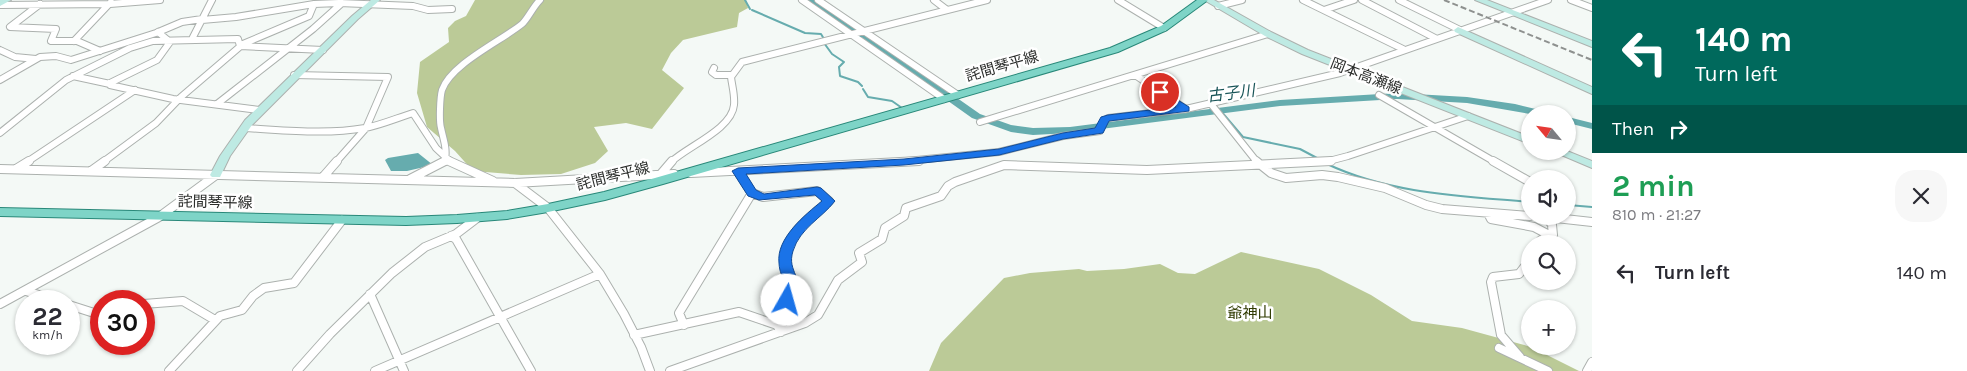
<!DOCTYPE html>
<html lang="en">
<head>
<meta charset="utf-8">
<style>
	:root { --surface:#fff; --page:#f7f7f7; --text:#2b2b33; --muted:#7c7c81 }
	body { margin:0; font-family:Karla,"Noto Sans JP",sans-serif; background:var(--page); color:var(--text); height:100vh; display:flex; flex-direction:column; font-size:19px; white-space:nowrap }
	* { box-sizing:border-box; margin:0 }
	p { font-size:16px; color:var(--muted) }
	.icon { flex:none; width:28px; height:28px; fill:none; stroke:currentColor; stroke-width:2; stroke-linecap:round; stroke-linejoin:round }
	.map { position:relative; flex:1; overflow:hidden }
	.details { display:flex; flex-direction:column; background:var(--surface); width:375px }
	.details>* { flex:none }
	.guide { background:#00695c; color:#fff; overflow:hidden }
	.needle { width:32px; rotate:299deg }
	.fabs { position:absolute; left:1521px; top:105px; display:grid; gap:10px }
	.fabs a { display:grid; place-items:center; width:55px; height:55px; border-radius:50%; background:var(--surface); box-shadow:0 1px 4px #0004; font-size:25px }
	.speed { position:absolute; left:15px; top:290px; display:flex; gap:10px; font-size:25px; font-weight:700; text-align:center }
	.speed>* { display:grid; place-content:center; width:65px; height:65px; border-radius:50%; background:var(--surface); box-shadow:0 1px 4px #0004; line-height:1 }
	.speed small { font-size:12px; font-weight:400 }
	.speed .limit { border:8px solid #d22; background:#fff; color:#111 }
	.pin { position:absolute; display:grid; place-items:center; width:42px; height:42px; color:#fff; margin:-21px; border:2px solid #fff; border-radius:50%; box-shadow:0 1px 5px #0007 }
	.me { position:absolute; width:55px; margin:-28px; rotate:7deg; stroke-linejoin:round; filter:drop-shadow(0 0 4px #0008) }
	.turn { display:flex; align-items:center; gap:18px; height:105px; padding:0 20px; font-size:22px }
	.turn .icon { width:65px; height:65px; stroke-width:2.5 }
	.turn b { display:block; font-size:35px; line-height:42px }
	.then { display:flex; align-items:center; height:48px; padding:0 20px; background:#0003; gap:10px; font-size:19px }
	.round { display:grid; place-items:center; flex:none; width:52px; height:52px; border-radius:20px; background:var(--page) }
	.overview { display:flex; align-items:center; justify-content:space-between; height:85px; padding:0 20px }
	h1 { font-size:30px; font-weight:700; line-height:38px; color:#1e9e55 }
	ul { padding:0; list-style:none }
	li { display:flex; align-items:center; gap:15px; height:70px; padding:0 20px }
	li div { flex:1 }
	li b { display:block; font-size:19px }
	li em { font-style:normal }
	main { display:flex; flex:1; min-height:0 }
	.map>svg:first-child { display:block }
</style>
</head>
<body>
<main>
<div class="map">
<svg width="1592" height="371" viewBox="0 0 1592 371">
	<rect width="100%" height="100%" fill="#f4f9f6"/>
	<!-- forest -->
	<path fill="#bbca97" d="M475 0H746L748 8 739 13 737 27 683 40 671 53 662 70 684 88 652 129 626 123 594 127 608 151 595 163 561 174 521 175 473 171 455 151 427 127 417 93 420 62 449 42 448 28 455 21 466 16Z
		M1241 252 1319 269 1371 295 1412 321 1462 328 1531 347 1579 371H929L941 343 1004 278 1030 273 1079 269 1087 271 1124 269 1160 264 1178 273 1195 274Z"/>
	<!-- water -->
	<path fill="#66acae" d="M418 153 433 165 407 171H391L385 160 388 158Z"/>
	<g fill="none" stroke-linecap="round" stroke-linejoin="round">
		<!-- stream -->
		<path stroke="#66acae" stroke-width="2" d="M745 0 750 9
			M752 10 805 33 821 34 824 39
			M824 43 832 54 844 62 839 67 840 76 858 82 862 86
			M863 89 868 97 892 101 902 108
			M1220 110 1243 137 1300 149 1317 158
			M1327 164C1391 194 1461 196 1530 202
			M1568 205 1592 207"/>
		<!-- river -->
		<path fill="#66acae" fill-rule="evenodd" d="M806 0H817L980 114 1011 125 1033 128 1070 127 1280 100 1397 93 1467 97 1515 104 1548 112 1549 114H1530L1467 103 1397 99 1280 106 1070 133 1033 135 1011 132 972 118Z
			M1568 117 1592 123V129L1568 123Z"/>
		<!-- street-far1 casing -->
		<g stroke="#acb1ae" stroke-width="8">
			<path id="street-far1" d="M802 0 944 99
				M818 0 958 95
				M934 0 947 10
				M1118 0 1164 28
				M1303 0 1403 49
				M1362 0 1435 38
				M1399 0 1460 30
				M1571 0 1592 8
				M40 4 10 27 56 29 51 41H77L100 51
				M0 5 110 4 160 0
				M1218 6 1242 0
				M1324 10 1354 0
				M202 20 236 17 314 4 339 3 413 6 428 10 452 9
				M158 32 170 42 157 60 110 83V85L173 99 259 110
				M192 39 212 0
				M74 41 111 2
				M0 50 15 57 36 59
				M714 68 712 72 716 75H732
				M294 75 388 77 366 128 336 162
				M1135 75 1186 109
				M73 76 110 84
				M0 80 40 57 56 56 71 60 156 33 182 22 202 19
				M1379 95 1495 162
				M217 104 313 29 342 3
				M1211 104 1257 162
				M980 122 1268 34
				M244 128C284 130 325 135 365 128 381 125 397 118 413 113L436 148 451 162
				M0 133 66 80 130 48 153 41 238 39 240 46 323 50
				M27 162 135 90
				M103 162 156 123 181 97 243 44 309 16 314 4
				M445 162C447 147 444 142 441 128 439 121 440 97 442 90 451 64 501 41 522 24 527 20 533 7 540 0
				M671 162C688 146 732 129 734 105 735 95 732 86 731 77L742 62 987 0
				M896 162 999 152 1063 136 1100 131 1105 120 1108 118 1186 109 1340 73 1548 0
				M1313 162 1329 161 1348 156 1468 116"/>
		</g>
		<!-- street casing -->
		<g stroke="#acb1ae" stroke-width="10">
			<path id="street" d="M449 161 493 181
				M1256 161 1271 173 1286 178 1322 175 1338 177 1385 188 1426 205 1442 209 1530 216
				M1493 161 1530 182
				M0 169 515 183 674 174
				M16 169 29 161
				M91 171 105 161
				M738 171 752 193 763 197 817 191 829 201C811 216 784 235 785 261 785 271 793 278 792 287 790 303 782 316 781 332
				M691 173 919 161
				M660 175 672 161
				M323 177 337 161
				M410 179 445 161
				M515 183 548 208 600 274 624 314 641 347 650 371
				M1488 213 1491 219 1534 227 1551 236
				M1538 216 1592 222
				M451 236 456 239 531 371
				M1539 244 1541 240 1553 235 1552 225 1547 217
				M26 291 58 301
				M370 294 404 371
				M0 304 159 217 216 175
				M144 304 183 301 215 320
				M69 305 94 313 101 310
				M684 325 679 313 752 193
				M634 335 739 312 777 325 781 332
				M1499 348 1548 371
				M1520 357 1501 335 1491 282 1493 277 1519 274 1526 265 1527 260 1530 259
				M169 371 220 316 242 310 253 296 264 288 294 283 342 220
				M297 371 330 334 392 273 425 247 456 234 477 218
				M375 371 600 274
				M670 371 805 323 818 315 838 280 862 262 859 253 882 239 885 228 904 216 906 208 941 196 948 186 955 182 1004 165 1147 170 1331 161
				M1587 371 1592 362"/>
		</g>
		<!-- secondary casing -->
		<g stroke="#acb1ae" stroke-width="2">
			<path id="secondary" d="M0 0H11L0 6Z
				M371 0H380L358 19 252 125 230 156 220 177H212L210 175 220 156 245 120 352 16Z
				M1204 0H1214L1271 32 1308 50 1530 137V144L1302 54 1265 36Z
				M1475 0H1487L1592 41V47Z
				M1458 27 1592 87V94L1455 32 1454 30Z
				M1552 151H1567L1592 161V168Z"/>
		</g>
		<!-- primary casing -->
		<g stroke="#298879" stroke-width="2">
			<path id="primary" d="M1197 0H1208L1167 30 1118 52 663 184 605 200 548 212 507 219 457 223 406 225 0 216V208L406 217 457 215 507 211 548 204 604 192 655 178 1110 48 1161 26Z"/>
		</g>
		<!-- street-far1 -->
		<use href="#street-far1" stroke="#fff" stroke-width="6"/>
		<!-- street -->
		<use href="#street" stroke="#fff" stroke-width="8"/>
		<!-- secondary -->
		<use href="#secondary" fill="#beeae3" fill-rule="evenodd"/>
		<!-- primary -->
		<use href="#primary" fill="#7ed4c7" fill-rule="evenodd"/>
		<!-- rail -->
		<path stroke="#8e918f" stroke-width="2" stroke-dasharray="6 3" stroke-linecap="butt" d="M1444 0 1592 60"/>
	</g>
	<!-- route -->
	<path fill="#1a73e8" stroke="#114b97" d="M1160 89 1189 107V111L1109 121 1103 133 1063 139 999 155 904 165 746 174 756 190 764 194 817 187 821 188 835 201C822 218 800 228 793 251 786 273 807 276 792 303H783L781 300C790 275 780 282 779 263 776 238 805 215 822 201L815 195 759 200 748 196 732 171 738 168 904 159 999 149 1063 133 1095 128 1101 117 1108 115 1176 107 1157 94V90Z"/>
	<g text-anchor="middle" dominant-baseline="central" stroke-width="5" stroke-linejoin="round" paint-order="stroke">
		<!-- street labels -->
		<g font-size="15" fill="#2c2e2c" stroke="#fff">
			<text transform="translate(1002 66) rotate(-16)">詫間琴平線</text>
			<text transform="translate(1366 76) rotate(21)">岡本高瀬線</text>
			<text transform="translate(613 176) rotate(-14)">詫間琴平線</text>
			<text transform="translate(215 202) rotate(1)">詫間琴平線</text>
		</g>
		<!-- park labels -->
		<g font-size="15" fill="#2f3a00" stroke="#fff">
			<text x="1250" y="313">爺神山</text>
		</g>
		<!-- water labels -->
		<g font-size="16" font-style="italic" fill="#195558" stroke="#fff">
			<text transform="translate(1231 93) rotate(-7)">古子川</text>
		</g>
	</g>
</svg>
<div class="fabs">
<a><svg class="needle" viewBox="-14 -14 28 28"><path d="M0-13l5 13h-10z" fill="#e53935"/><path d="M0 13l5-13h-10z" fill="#7c7c81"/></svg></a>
<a><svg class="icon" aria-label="sound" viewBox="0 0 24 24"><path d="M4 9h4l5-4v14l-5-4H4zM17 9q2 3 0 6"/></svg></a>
<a><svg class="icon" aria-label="search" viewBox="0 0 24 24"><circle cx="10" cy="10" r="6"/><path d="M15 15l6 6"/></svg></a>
<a>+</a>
</div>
<div class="speed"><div>22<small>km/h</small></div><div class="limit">30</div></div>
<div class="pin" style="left:1160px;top:92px;background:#d93025"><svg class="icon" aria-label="arrive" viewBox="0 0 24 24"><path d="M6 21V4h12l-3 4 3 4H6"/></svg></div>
<svg class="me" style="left:787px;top:300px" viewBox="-20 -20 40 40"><circle r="19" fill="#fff"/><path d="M0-13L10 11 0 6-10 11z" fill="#1a73e8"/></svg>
</div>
<section class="details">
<div class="guide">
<div class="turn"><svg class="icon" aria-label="left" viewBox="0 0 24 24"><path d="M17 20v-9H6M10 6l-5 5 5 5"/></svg><div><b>140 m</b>Turn left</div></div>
<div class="then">Then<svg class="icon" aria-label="right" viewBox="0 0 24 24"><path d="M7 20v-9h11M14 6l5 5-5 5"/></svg></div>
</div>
<div class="overview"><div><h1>2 min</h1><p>810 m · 21:27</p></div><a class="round"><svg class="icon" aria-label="close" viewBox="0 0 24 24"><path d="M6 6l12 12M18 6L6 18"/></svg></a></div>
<ul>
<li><svg class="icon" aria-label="left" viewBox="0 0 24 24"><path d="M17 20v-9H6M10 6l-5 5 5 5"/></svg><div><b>Turn left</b></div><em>140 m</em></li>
</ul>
</section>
</main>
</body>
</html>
